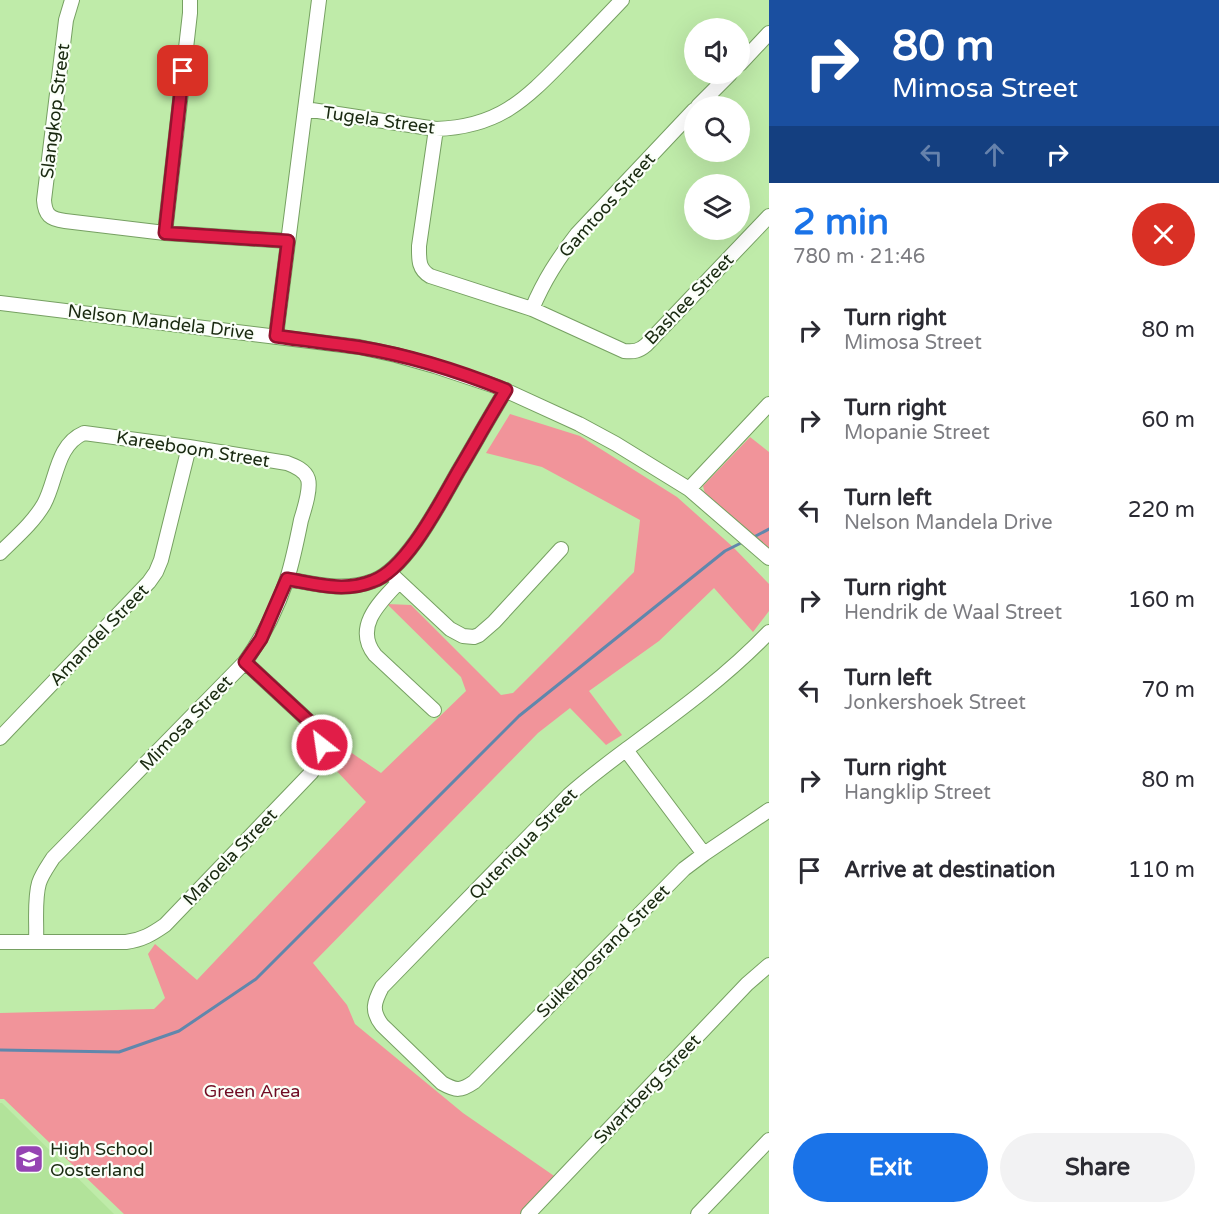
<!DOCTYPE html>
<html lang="en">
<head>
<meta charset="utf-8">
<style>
	:root { --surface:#fff; --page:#f2f2f3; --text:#2b2b33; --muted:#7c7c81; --accent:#1a73e8 }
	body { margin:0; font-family:"Varela Round",sans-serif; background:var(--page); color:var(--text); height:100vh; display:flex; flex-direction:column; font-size:22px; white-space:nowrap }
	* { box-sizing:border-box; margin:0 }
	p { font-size:20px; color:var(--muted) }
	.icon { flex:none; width:33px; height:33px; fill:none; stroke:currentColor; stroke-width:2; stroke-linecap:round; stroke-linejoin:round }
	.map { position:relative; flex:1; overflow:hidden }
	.sheet { display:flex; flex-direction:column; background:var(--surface); width:450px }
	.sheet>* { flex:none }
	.guide { background:#1a4fa0; color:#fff; overflow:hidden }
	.controls { position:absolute; left:684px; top:18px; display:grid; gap:12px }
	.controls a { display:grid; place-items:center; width:66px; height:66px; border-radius:50%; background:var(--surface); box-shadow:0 6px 24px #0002; font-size:30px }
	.pin { position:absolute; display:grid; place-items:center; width:51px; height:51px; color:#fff; margin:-26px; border-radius:12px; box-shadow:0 3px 9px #0006 }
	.me { position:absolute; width:66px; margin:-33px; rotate:330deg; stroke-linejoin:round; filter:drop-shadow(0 0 4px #0008) }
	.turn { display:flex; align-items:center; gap:21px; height:126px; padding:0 24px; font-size:27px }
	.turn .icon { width:78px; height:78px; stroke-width:2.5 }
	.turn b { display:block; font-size:42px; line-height:51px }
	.lanes { display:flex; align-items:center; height:57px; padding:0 24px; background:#0003; justify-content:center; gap:30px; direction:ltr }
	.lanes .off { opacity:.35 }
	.round { display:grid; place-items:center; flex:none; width:63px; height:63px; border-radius:32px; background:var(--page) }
	.head { display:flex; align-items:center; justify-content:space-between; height:102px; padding:0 24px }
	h1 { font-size:36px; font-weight:700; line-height:45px; color:var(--accent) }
	.cta { display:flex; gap:12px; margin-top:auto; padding:12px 24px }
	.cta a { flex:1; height:69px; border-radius:36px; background:var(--accent); color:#fff; font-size:24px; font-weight:700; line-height:69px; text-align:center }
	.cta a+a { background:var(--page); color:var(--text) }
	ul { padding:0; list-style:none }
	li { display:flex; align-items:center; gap:18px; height:90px; padding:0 24px }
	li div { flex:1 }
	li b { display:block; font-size:22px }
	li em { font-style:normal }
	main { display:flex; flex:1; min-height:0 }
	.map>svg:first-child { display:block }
</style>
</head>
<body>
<main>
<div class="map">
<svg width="769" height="1214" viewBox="0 0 769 1214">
	<rect width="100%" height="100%" fill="#bfeba9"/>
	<!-- built -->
	<path fill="#b2e39a" d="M0 1103H2L114 1214H0Z"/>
	<!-- green -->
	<path fill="#f1949a" d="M510 414 580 436 677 497 733 547 769 584V611L753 632 714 588 659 641 589 691 622 735 606 745 570 708 538 733 313 963 347 1005 355 1024 463 1113 560 1180 527 1214H124L4 1099H0V1013L154 1009 165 998 148 954 155 944 197 980 366 802 331 765 343 747 381 773 466 691 461 677 387 604 411 605 501 695 513 693 634 572 640 520 542 467 486 453Z
		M750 437 769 452V554L706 498 703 486Z"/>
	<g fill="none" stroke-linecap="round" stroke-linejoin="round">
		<!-- stream -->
		<path stroke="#6087ac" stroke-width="3" d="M752 538 769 529
			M0 1050 119 1052 179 1031 256 979 519 716 725 551 743 542"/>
		<!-- minor casing -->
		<g stroke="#76a062" stroke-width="16">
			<path id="minor" d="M72 0 66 20 44 200C45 215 50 219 65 221L165 233 288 241
				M740 64 769 33
				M698 106 730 74
				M305 109 436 129C498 127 524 101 565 59 584 40 603 20 622 0
				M436 129 419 246C419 259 418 269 430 276L532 309 624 351C634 352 639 351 646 345L769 216
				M165 233 190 13V0
				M0 303 359 347 396 355 435 366 498 387 579 424 616 444 689 489 769 558
				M532 309C544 280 558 259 577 234L694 110
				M276 336 319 0
				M689 489 769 404
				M0 553C15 538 33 523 44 504 57 480 56 445 84 433L189 447 287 463C295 466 305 470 308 479 311 489 304 510 301 520 297 540 293 560 287 579 277 609 263 637 245 662L53 858C48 866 42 874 39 883 34 900 37 924 36 942
				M389 572 450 629 463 636 474 637 479 635 494 622 561 549
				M287 579C316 584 344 592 373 581 407 569 441 501 459 470 475 443 490 416 506 390
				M399 582C380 602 353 627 375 655L434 710
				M769 632C727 676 676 713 627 749 607 764 588 778 569 795L382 987C374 1002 371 1011 382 1025L442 1083C456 1091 461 1091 474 1082L684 869 704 854 769 810
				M0 738 149 582 156 572 161 560 189 447
				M626 750 704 854
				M0 942H126C142 940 152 934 165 925L311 773C325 755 324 745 314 726L245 662
				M528 1214 747 984 769 965
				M698 1214 769 1140"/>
		</g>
		<!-- minor -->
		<use href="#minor" stroke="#fff" stroke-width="14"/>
	</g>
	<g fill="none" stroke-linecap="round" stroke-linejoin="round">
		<!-- route casing -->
		<g stroke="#92132f" stroke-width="15">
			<path id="route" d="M183 71 165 233 288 241 276 336C303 340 331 343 358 347 407 355 459 371 506 390 490 416 475 443 459 470 441 501 407 569 373 581 344 593 316 584 287 579L261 639 245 662 314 726 322 745"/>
		</g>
		<!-- route -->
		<use href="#route" stroke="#e11d48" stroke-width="10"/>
	</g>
	<!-- icons -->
	<defs>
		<g id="school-square" transform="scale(1.5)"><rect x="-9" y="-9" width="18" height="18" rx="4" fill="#9544b3" stroke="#fafff8"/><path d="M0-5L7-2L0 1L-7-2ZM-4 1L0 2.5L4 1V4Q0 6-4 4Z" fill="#fff"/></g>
	</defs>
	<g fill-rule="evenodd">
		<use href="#school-square" x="29" y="1159"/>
	</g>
	<g text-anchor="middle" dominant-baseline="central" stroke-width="4.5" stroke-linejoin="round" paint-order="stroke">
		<!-- street labels -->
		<g font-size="18" fill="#192910" stroke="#fafff8">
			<text transform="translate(55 111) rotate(-83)">Slangkop Street</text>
			<text transform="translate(379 120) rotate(8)">Tugela Street</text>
			<text transform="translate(607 205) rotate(-48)">Gamtoos Street</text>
			<text transform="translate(689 299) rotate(-46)">Bashee Street</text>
			<text transform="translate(161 322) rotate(7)">Nelson Mandela Drive</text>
			<text transform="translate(193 449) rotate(9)">Kareeboom Street</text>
			<text transform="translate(99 635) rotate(-46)">Amandel Street</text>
			<text transform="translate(186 723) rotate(-46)">Mimosa Street</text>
			<text transform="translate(523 844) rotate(-46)">Quteniqua Street</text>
			<text transform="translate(230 857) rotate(-46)">Maroela Street</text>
			<text transform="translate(603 951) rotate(-45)">Suikerbosrand Street</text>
			<text transform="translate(647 1089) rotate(-46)">Swartberg Street</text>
		</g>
		<!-- park labels -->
		<g font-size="18" fill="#700b23" stroke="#fafff8">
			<text x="252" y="1091">Green Area</text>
		</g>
		<!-- poi labels -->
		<g font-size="18" fill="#192910" stroke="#fafff8" text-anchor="start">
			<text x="50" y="1149">High School<tspan x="50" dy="21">Oosterland</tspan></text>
		</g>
	</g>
</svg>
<div class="controls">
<a><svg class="icon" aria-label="sound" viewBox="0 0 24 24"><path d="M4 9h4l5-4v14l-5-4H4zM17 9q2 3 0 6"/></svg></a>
<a><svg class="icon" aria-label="search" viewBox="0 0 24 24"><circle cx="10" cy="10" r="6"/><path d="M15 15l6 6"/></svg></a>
<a><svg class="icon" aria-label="layers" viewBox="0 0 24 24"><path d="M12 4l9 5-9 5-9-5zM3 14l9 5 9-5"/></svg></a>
</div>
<div class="pin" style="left:183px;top:71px;background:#d93025"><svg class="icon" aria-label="arrive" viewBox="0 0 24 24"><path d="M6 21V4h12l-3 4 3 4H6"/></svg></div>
<svg class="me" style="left:322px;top:745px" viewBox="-20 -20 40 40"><circle r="17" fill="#e11d48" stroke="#fff" stroke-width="3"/><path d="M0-11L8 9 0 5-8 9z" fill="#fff"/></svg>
</div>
<section class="sheet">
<div class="guide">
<div class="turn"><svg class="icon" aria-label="right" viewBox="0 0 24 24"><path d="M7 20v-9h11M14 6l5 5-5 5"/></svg><div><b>80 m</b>Mimosa Street</div></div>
<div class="lanes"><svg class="icon off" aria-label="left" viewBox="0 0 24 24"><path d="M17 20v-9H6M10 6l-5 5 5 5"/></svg><svg class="icon off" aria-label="ahead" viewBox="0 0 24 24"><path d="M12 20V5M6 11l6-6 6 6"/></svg><svg class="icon" aria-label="right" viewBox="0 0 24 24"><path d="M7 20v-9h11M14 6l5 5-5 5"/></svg></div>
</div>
<div class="head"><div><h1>2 min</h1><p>780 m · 21:46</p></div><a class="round" style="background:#d93025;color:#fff"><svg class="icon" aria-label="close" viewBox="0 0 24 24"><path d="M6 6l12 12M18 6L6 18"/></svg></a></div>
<ul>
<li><svg class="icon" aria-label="right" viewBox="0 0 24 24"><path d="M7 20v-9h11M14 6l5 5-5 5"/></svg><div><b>Turn right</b><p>Mimosa Street</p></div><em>80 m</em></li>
<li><svg class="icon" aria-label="right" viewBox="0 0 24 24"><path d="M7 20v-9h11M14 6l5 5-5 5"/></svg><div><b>Turn right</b><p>Mopanie Street</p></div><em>60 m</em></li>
<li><svg class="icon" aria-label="left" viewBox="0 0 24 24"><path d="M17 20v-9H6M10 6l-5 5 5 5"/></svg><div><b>Turn left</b><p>Nelson Mandela Drive</p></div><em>220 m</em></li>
<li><svg class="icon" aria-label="right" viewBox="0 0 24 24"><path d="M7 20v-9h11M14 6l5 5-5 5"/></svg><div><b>Turn right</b><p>Hendrik de Waal Street</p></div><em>160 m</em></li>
<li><svg class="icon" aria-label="left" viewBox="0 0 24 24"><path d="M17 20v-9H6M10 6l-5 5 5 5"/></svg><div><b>Turn left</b><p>Jonkershoek Street</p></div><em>70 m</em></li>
<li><svg class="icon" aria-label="right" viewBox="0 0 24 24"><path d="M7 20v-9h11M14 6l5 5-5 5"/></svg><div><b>Turn right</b><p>Hangklip Street</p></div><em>80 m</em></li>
<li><svg class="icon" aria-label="arrive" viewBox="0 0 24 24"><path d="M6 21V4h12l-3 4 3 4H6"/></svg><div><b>Arrive at destination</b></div><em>110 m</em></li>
</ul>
<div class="cta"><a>Exit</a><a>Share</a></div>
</section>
</main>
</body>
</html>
